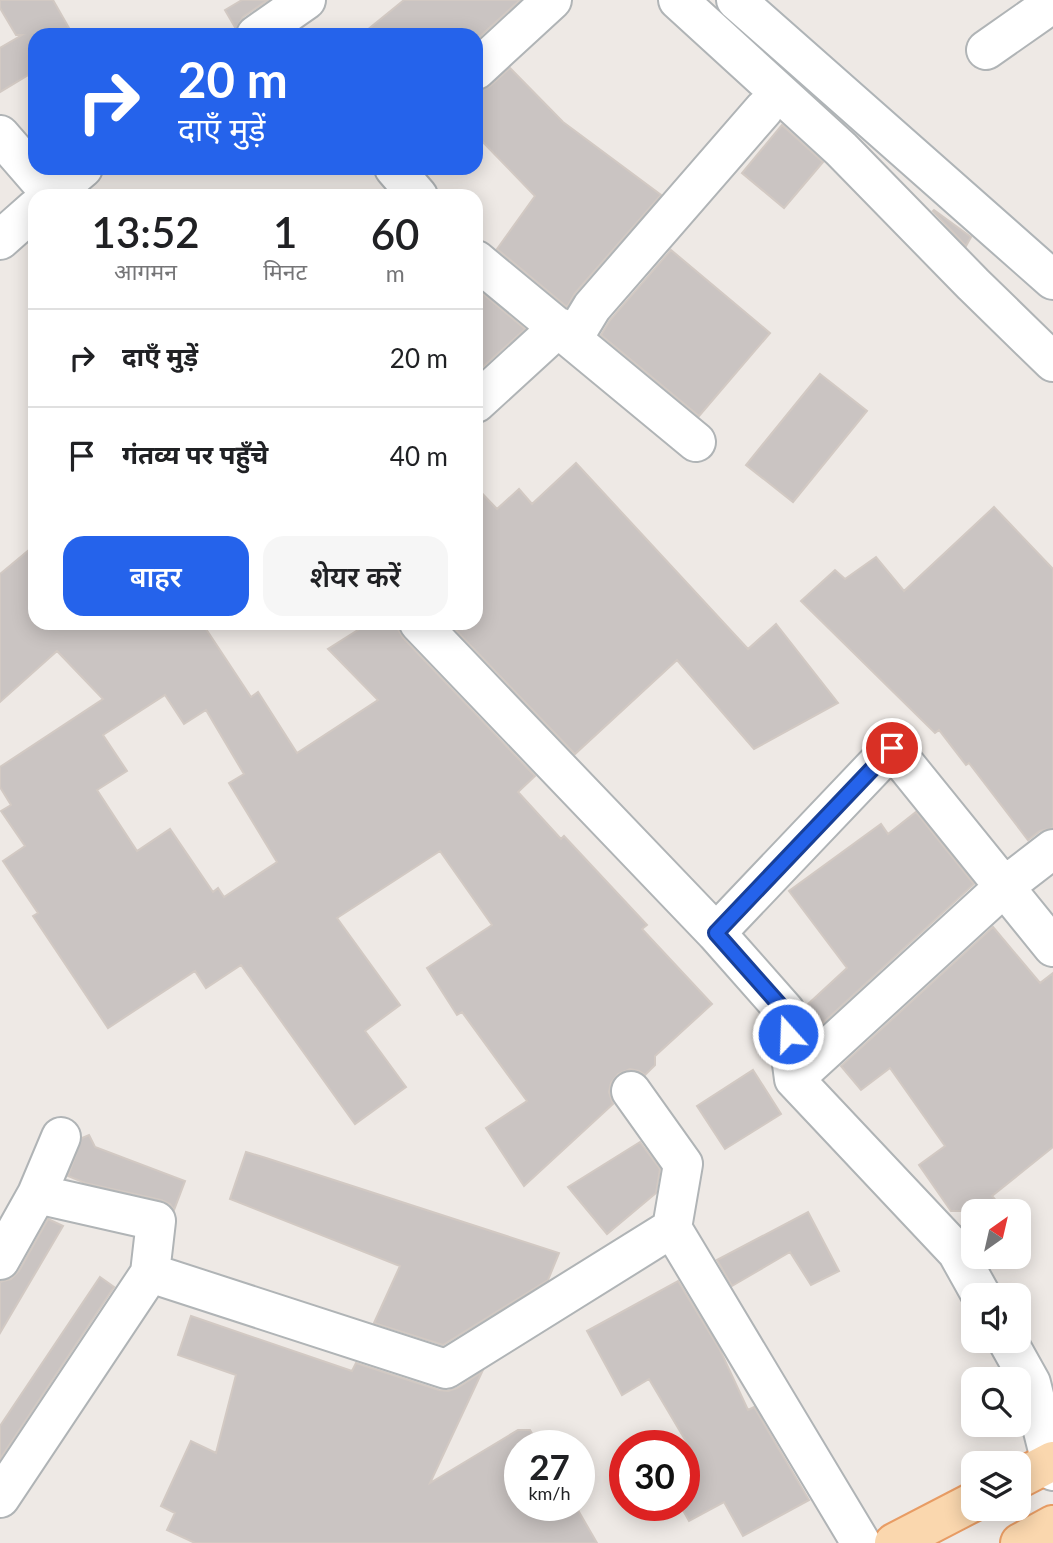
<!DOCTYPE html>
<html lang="hi">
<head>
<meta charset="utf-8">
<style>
	:root { --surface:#fff; --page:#f6f6f6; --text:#202124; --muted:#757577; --line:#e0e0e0; --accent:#2563eb }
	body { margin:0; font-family:Lato,"Noto Sans Devanagari",sans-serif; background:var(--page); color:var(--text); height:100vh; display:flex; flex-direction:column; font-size:26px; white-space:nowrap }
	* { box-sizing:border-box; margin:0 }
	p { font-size:23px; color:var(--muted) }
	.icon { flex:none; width:38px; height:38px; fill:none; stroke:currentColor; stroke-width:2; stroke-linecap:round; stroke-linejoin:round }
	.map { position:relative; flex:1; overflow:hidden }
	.sheet { position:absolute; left:28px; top:189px; width:455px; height:441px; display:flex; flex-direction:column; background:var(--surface); border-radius:21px; box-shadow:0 4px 18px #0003 }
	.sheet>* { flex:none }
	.banner { position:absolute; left:28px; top:28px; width:455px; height:147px; border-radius:21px; box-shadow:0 4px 18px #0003; background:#2563eb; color:#fff; overflow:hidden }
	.needle { width:46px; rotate:34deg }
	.tools { position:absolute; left:961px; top:1199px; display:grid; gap:14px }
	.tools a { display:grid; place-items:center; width:70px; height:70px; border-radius:14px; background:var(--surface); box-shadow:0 4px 18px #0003; font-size:35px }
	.speed { position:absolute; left:504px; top:1430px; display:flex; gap:14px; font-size:35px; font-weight:700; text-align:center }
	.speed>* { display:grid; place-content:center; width:91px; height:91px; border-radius:50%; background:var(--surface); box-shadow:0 4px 18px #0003; line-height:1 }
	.speed small { font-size:18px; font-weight:400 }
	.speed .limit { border:10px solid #d22; background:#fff; color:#111 }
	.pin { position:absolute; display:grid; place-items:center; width:60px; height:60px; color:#fff; margin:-30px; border:4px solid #fff; border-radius:50%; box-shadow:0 2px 7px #0007 }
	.me { position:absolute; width:77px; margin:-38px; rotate:340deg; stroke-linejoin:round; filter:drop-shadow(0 0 5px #0008) }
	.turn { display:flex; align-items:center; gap:24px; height:147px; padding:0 35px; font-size:32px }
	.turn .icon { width:91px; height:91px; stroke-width:2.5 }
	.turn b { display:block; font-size:49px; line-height:60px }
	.eta { display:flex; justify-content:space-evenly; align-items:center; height:119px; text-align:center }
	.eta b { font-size:42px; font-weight:600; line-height:49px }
	.button { display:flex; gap:14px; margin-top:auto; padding:14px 35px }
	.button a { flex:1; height:80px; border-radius:21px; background:var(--accent); color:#fff; font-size:28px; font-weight:600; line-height:80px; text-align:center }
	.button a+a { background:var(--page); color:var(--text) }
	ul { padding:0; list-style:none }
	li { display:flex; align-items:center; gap:21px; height:98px; padding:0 35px; border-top:2px solid var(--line) }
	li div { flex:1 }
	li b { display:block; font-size:26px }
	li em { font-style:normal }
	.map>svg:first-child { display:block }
</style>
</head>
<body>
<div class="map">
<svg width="1053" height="1543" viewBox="0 0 1053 1543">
	<rect width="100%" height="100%" fill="#eee9e5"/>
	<!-- building -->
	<path fill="#cac4c2" stroke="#d2c9c3" stroke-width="2" fill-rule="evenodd" d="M0 0H53L73 35H35V71L0 92V48L22 35H16L0 8Z
		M242 0H268L243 17 236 29 225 10Z
		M404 0H520L476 40V35H361Z
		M510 68 563 122 661 195 575 293 567 307 497 249 535 196 476 135V91L490 86Z
		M782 125 823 162 784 208 742 173Z
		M934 210 971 237 966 246 933 211Z
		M671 250 770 333 699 416 601 335 610 320Z
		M476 288 525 329 476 373Z
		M820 374 867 411 793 502 746 465Z
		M576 463 748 649 776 624 838 703 754 749 677 660 575 754 449 623H476V487L497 509 519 489 532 504Z
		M994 507 1053 569V828L1040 831 1028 840 969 763 966 765 939 730 935 733 801 601 835 570 845 579 876 557 904 591Z
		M35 545V623H202L251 697 258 692 297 753 378 700 328 649 369 623H398V629L403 638 535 776 518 792 561 839 564 836 647 925 642 929 712 1004 655 1056V1065L645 1075 639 1071 630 1069 618 1074 611 1083 609 1092 613 1104 524 1186 486 1128 527 1101 462 1012 457 1015 427 968 492 925 440 851 337 918 400 1005 365 1031 406 1087 355 1124 241 965 206 988 195 971 108 1028 33 916 38 913 3 861 25 846 1 811 11 805 0 787V767L103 699 57 651 0 702V574ZM165 695 184 724 206 710 244 774 229 783 277 862 224 897 218 888 213 892 170 829 137 851 97 790 127 771 103 735Z
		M916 812 974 884 813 1032 809 1027 806 1006 847 968 789 891 881 824 888 834Z
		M993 927 1040 983 1053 973V1147L992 1196 1005 1211H951L919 1165 945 1146 890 1068 861 1090 841 1066Z
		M753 1070 781 1114 725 1149 697 1106Z
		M89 1135 95 1147 185 1181 174 1210 170 1204 161 1200 85 1183 68 1176 82 1138Z
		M640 1142 660 1169 656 1193 607 1234 568 1187Z
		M246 1152 266 1158 559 1253 548 1280 443 1345 374 1323 400 1266 230 1199Z
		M808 1212 839 1271 811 1285 790 1252 732 1286 717 1260Z
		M48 1219 63 1226 0 1333V1282L11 1279 19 1271Z
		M100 1277 114 1287 0 1459V1426Z
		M678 1281 720 1350 748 1410 754 1407 809 1500 743 1536 724 1502 689 1521 680 1505H684L683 1446 687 1443 649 1379 622 1395 587 1331Z
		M191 1316 352 1371 356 1363 439 1390 448 1391 457 1388 482 1372 430 1483 518 1430H530L539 1446H520V1505H575L597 1543H195L167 1530 175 1513 161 1506 191 1441 216 1453 236 1375 178 1355Z"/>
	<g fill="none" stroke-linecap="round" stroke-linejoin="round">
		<!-- street casing -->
		<g stroke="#b0b4b6" stroke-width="42">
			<path id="street" d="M678 0 841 149 973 284 1053 362
				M256 35 306 0
				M986 50 1053 3
				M476 70 552 0
				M0 135 53 196
				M394 168 418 196
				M50 196 83 168
				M0 240 35 209
				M476 260 696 442
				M476 403 559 327 575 335 592 307 764 109
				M419 623 716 933 785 1011 794 1079 957 1252 981 1295
				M716 933 892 748 1053 947
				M794 1079 1005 886 1053 849
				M631 1091 683 1164 672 1228
				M61 1137 37 1194 156 1221 150 1273
				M0 1260 37 1194
				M1007 1340 1031 1383 1053 1471
				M0 1498 150 1273 446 1369 672 1228 861 1543"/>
		</g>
		<!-- secondary casing -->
		<g stroke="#afb4b7" stroke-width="42">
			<path id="secondary" d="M736 0 1053 280"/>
		</g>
		<!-- primary casing -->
		<g stroke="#e89c64" stroke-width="42">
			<path id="primary" d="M1018 1479 1053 1461
				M894 1543 973 1502
				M1020 1543 1053 1525"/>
		</g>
		<!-- street -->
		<use href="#street" stroke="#fff" stroke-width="38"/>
		<!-- secondary -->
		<use href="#secondary" stroke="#fff" stroke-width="38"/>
		<!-- primary -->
		<use href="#primary" stroke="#fad7ae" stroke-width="38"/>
	</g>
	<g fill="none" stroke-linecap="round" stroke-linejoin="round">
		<!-- route casing -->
		<g stroke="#184099" stroke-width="18">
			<path id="route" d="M788 1034 785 1011 716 933 892 748"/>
		</g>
		<!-- route -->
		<use href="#route" stroke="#2563eb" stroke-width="12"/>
	</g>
</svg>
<div class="tools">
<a><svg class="needle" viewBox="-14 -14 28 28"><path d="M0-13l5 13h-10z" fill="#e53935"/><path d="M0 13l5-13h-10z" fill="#757577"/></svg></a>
<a><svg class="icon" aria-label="sound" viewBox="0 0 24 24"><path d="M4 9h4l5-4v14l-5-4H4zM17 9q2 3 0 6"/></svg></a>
<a><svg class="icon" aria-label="search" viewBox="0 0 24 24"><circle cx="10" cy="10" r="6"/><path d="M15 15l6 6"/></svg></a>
<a><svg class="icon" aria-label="layers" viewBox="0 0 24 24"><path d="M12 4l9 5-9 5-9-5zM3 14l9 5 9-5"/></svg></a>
</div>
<div class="speed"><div>27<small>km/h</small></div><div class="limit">30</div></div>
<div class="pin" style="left:892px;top:748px;background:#d93025"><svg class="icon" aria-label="arrive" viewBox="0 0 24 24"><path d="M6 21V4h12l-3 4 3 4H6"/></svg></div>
<svg class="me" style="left:788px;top:1034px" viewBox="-20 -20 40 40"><circle r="17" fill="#2563eb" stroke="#fff" stroke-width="3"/><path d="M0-11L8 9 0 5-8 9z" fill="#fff"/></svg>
<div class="banner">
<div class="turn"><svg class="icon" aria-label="right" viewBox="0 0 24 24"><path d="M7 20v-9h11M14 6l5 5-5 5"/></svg><div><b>20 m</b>दाएँ मुड़ें</div></div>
</div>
<section class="sheet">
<div class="eta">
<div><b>13:52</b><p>आगमन</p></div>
<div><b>1</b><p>मिनट</p></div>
<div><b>60</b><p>m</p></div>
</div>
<ul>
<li><svg class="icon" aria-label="right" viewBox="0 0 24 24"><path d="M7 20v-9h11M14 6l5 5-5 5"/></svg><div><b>दाएँ मुड़ें</b></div><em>20 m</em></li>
<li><svg class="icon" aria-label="arrive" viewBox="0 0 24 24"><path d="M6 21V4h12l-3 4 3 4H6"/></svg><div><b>गंतव्य पर पहुँचे</b></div><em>40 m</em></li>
</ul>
<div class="button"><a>बाहर</a><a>शेयर करें</a></div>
</section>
</div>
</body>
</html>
